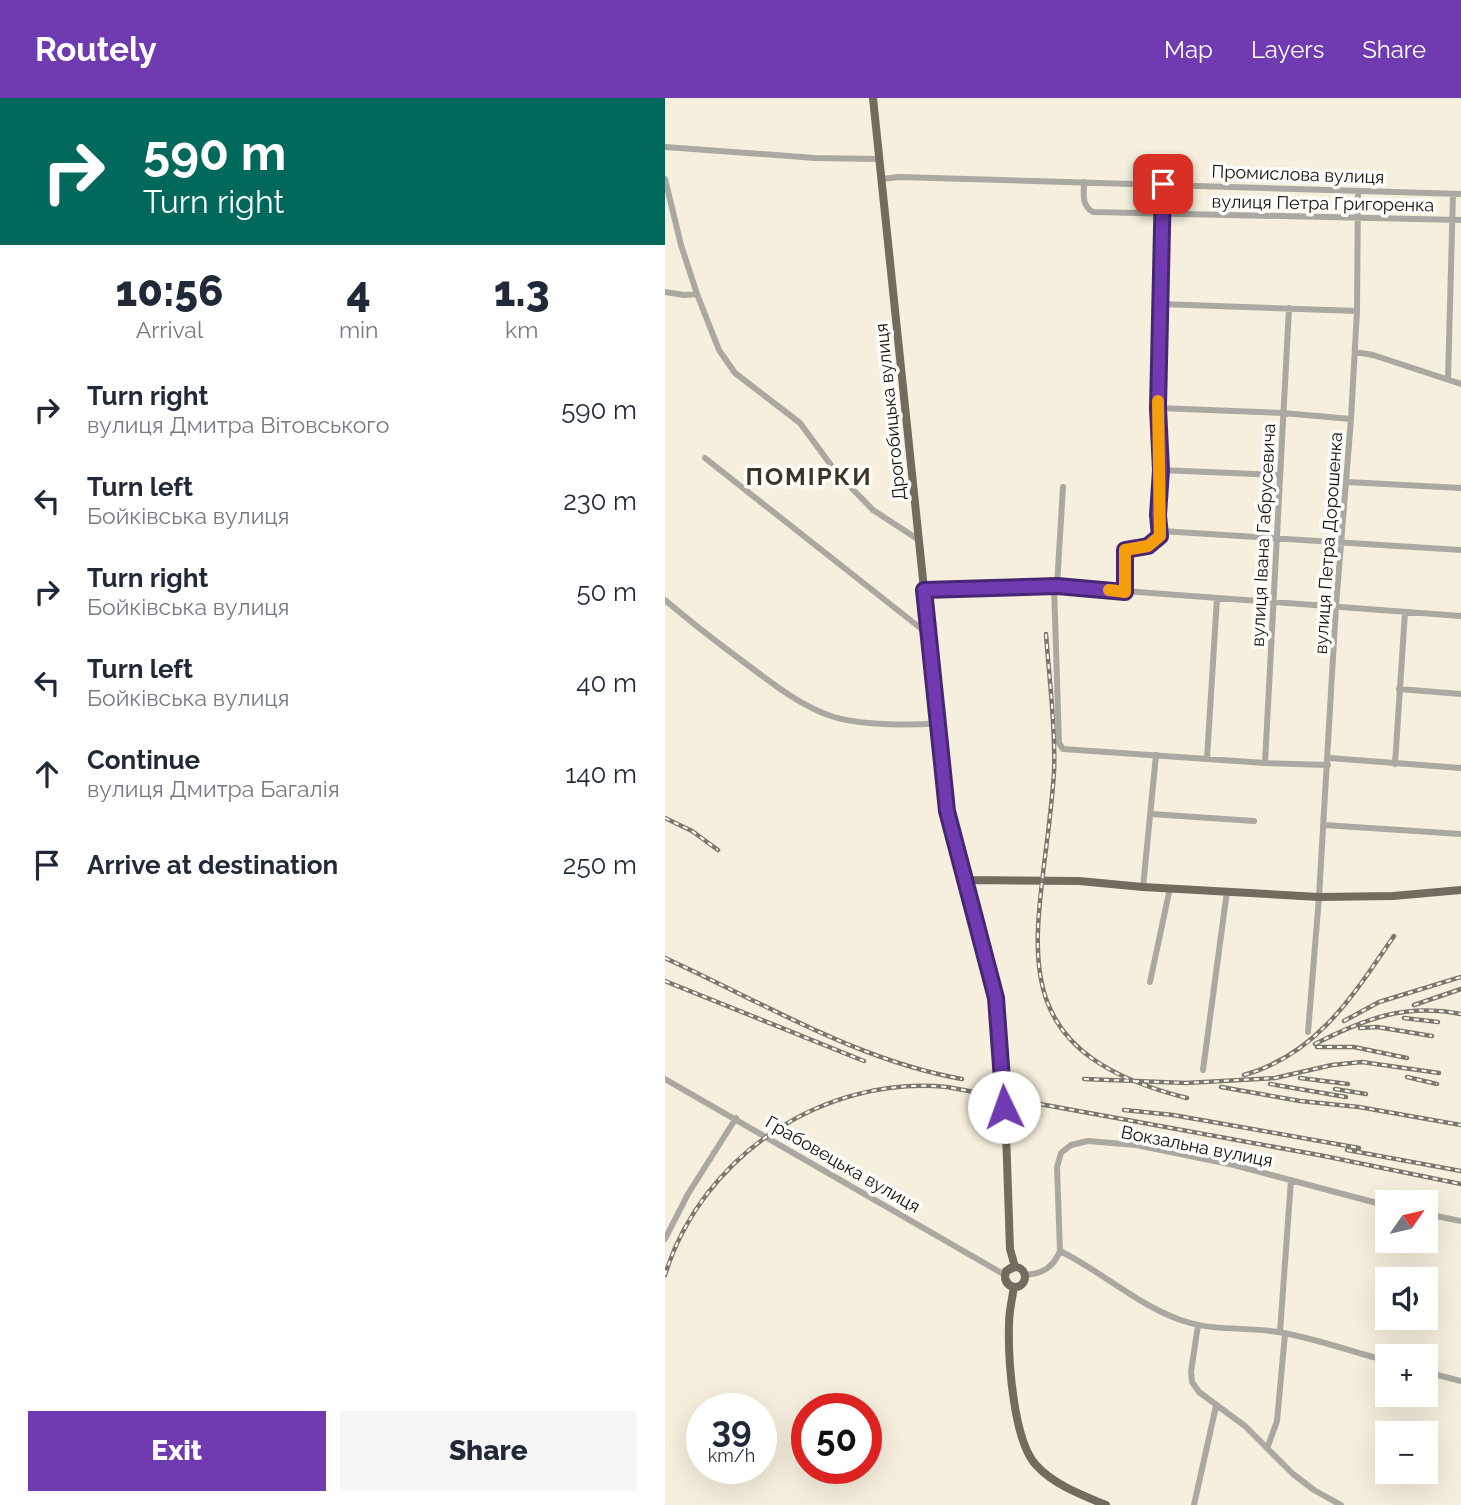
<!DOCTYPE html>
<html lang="en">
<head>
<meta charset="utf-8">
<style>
	:root { --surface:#fff; --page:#f6f6f7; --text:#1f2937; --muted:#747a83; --accent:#703ab1 }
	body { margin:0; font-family:Raleway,sans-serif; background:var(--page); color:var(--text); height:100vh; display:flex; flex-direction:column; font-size:26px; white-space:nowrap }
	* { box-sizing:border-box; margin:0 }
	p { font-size:23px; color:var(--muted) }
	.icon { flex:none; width:38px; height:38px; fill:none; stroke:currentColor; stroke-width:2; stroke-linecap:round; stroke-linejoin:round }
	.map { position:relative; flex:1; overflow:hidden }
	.panel { display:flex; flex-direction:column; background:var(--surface); width:665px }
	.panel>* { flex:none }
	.banner { background:#00695c; color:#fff; overflow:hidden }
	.needle { width:46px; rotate:56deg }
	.controls { position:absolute; left:710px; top:1092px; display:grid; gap:14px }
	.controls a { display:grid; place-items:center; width:63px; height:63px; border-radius:0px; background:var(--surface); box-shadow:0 7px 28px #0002; font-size:35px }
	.speed { position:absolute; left:21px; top:1295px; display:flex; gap:14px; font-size:35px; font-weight:700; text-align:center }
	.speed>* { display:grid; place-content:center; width:91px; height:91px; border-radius:50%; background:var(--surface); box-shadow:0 7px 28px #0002; line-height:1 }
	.speed small { font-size:18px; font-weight:400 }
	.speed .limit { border:10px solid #d22; background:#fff; color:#111 }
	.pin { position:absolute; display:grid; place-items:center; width:60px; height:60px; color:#fff; margin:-30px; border-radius:14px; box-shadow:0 4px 10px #0006 }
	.me { position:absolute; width:77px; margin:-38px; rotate:357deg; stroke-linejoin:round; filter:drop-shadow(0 0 5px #0008) }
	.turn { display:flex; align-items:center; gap:24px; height:147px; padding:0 28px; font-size:32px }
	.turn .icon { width:91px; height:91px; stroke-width:2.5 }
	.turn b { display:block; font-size:49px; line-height:60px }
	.eta { display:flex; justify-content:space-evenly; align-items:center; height:119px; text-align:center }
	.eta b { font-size:42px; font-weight:800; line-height:49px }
	.action { display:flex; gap:14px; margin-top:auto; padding:14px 28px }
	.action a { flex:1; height:80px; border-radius:0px; background:var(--accent); color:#fff; font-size:28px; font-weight:800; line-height:80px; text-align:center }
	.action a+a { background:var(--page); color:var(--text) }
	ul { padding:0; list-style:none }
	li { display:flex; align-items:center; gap:21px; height:91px; padding:0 28px }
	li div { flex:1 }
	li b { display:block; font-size:26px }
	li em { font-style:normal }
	header { display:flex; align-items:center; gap:42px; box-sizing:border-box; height:98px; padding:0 35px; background:var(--accent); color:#fff }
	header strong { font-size:33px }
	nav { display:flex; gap:38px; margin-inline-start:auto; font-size:24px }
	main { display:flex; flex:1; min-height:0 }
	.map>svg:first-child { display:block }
</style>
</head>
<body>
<header>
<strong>Routely</strong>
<nav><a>Map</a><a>Layers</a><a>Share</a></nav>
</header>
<main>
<section class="panel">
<div class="banner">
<div class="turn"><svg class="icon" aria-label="right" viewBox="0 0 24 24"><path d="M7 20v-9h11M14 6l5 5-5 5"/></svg><div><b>590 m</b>Turn right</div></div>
</div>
<div class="eta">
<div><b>10:56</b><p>Arrival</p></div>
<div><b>4</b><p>min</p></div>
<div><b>1.3</b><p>km</p></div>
</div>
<ul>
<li><svg class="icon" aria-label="right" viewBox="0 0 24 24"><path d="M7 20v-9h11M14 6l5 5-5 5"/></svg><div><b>Turn right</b><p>вулиця Дмитра Вітовського</p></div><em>590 m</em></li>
<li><svg class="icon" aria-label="left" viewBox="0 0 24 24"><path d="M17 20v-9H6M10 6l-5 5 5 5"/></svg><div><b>Turn left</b><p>Бойківська вулиця</p></div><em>230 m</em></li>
<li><svg class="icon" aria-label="right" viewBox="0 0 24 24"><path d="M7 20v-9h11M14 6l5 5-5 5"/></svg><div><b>Turn right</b><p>Бойківська вулиця</p></div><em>50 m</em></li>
<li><svg class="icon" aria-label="left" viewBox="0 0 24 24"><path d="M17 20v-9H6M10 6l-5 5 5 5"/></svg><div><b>Turn left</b><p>Бойківська вулиця</p></div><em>40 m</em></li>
<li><svg class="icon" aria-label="ahead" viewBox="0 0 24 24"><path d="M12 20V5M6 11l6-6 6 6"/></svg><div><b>Continue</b><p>вулиця Дмитра Багалія</p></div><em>140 m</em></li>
<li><svg class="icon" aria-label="arrive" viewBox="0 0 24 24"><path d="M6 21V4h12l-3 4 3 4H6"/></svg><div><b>Arrive at destination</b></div><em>250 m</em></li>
</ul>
<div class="action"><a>Exit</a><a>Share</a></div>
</section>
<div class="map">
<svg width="796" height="1407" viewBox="0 0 796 1407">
	<rect width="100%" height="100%" fill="#f6efdd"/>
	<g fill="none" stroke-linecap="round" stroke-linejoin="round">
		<!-- minor -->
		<path stroke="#aaa8a0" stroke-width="6" d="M0 49 150 60 215 61
			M0 81 16 147 32 196 54 252 70 275 135 325 171 374 208 412 254 442
			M217 81 234 79 796 96
			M419 84C419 96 416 107 428 114L796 122
			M0 194 19 197 32 196
			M495 206 692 213
			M690 254 708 257 796 286
			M783 281 788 96
			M493 310 618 315 686 321
			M40 360 263 536
			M496 372 615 377
			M682 384 796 390
			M496 433 796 452
			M389 488 394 645 398 651 600 665 663 667
			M392 488 398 389
			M259 492 392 488 796 518
			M460 493V452L483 448 491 443 496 433 493 417 496 372 493 310 498 86
			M0 502C26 524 53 545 80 565 107 585 134 607 166 618 192 627 245 628 273 625
			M734 591 796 596
			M664 660 796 670
			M542 661 552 500
			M600 665 624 210
			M730 666 740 514
			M486 716 589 723
			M659 727 796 736
			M478 789 491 657
			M485 884 505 790
			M643 934 654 799 671 508 686 321 692 213 693 93
			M538 972 562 793
			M0 981 340 1177
			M761 1116 796 1123
			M0 1141 23 1096 71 1020
			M395 1153C438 1174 476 1210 522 1224 551 1233 583 1229 613 1234 650 1240 687 1254 723 1263
			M359 1177C377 1176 388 1170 395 1153L392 1069 396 1055 406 1047 423 1043 471 1047 569 1067 723 1108
			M533 1227 526 1274 527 1284 534 1294 580 1328 628 1376 649 1392 676 1407
			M615 1234 626 1082
			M761 1274 796 1283
			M603 1348 612 1323 620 1236
			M529 1407 551 1308"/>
		<!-- major -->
		<path stroke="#716c5e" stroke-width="8" d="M208 0 282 713 327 879 337 960
			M302 782 414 783 478 789 654 799 728 798 796 792
			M341 1034 345 1151 350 1169 341 1173 340 1180 343 1186 349 1189C347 1201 344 1214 344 1226 343 1260 348 1342 371 1367 389 1387 417 1397 441 1407
			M340 1179a10 10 0 1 1 20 0a10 10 0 1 1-20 0Z"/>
		<!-- rail casing -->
		<g stroke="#7b776b" stroke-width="4.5">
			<path id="rail" d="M381 536C384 579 391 632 389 674 379 832 318 949 522 1000
				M0 720 27 733 53 752
				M0 860C97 904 191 962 297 981
				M0 883 199 963
				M749 907 796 891
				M739 920 773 924
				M679 923 714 904 796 879
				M695 930 712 929 767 938
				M650 946C699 921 740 905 796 916
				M652 949H689L742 960
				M579 977C653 956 688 897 729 838
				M742 979 772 986
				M635 980 683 986
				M419 981 521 985 610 980 667 967 697 964 774 975
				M605 986 681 999
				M556 989 635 1003 694 1009 796 1027
				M670 991 701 996
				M459 1012 508 1017 694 1050
				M682 1052 796 1073
				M0 1177C37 1058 158 977 282 989L659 1058 796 1086"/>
		</g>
		<!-- rail -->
		<use href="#rail" stroke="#fefdf9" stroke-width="2" stroke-dasharray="5" stroke-linecap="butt"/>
		<!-- major-bridge -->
		<path stroke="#716c5e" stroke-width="8" d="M337 960 341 1034"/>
	</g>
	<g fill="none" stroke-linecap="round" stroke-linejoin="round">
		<!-- route casing -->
		<g stroke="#492673" stroke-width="18">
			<path id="route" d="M339 1009 331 900 282 713 259 492 392 488 460 494V452L483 448 495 438 493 417 496 372 493 310 498 86"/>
		</g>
		<!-- route -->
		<use href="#route" stroke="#703ab1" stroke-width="12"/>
		<!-- slow -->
		<path stroke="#f59e0b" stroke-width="12" d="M444 492 460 494V452L483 448 495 438 493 303"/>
	</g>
	<g text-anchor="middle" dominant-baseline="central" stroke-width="7" stroke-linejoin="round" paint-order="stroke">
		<!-- street labels -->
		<g font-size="18" fill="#12100a" stroke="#fefdf9">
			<text transform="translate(633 76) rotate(2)">Промислова вулиця</text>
			<text transform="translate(658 105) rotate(1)">вулиця Петра Григоренка</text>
			<text transform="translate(225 314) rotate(-96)">Дрогобицька вулиця</text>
			<text transform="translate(598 437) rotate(-87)">вулиця Івана Габрусевича</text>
			<text transform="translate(663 445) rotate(-86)">вулиця Петра Дорошенка</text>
			<text transform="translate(532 1048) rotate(11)">Вокзальна вулиця</text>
			<text transform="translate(178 1066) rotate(30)">Грабовецька вулиця</text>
		</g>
		<!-- district labels -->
		<g font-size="24" font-weight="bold" letter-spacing="2" fill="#3a3526" stroke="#fefdf9">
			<text x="144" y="378">ПОМІРКИ</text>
		</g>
	</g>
</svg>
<div class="controls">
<a><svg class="needle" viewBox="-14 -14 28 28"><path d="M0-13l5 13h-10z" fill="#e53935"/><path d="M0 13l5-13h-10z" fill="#747a83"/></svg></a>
<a><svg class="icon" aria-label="sound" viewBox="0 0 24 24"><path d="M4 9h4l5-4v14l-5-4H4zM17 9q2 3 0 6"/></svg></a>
<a>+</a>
<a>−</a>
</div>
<div class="speed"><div>39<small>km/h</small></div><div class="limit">50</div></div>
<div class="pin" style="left:498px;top:86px;background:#d93025"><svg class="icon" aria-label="arrive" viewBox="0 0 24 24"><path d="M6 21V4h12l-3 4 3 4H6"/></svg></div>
<svg class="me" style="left:339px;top:1009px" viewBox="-20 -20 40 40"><circle r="19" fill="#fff"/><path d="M0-13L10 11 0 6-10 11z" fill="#703ab1"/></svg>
</div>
</main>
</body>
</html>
